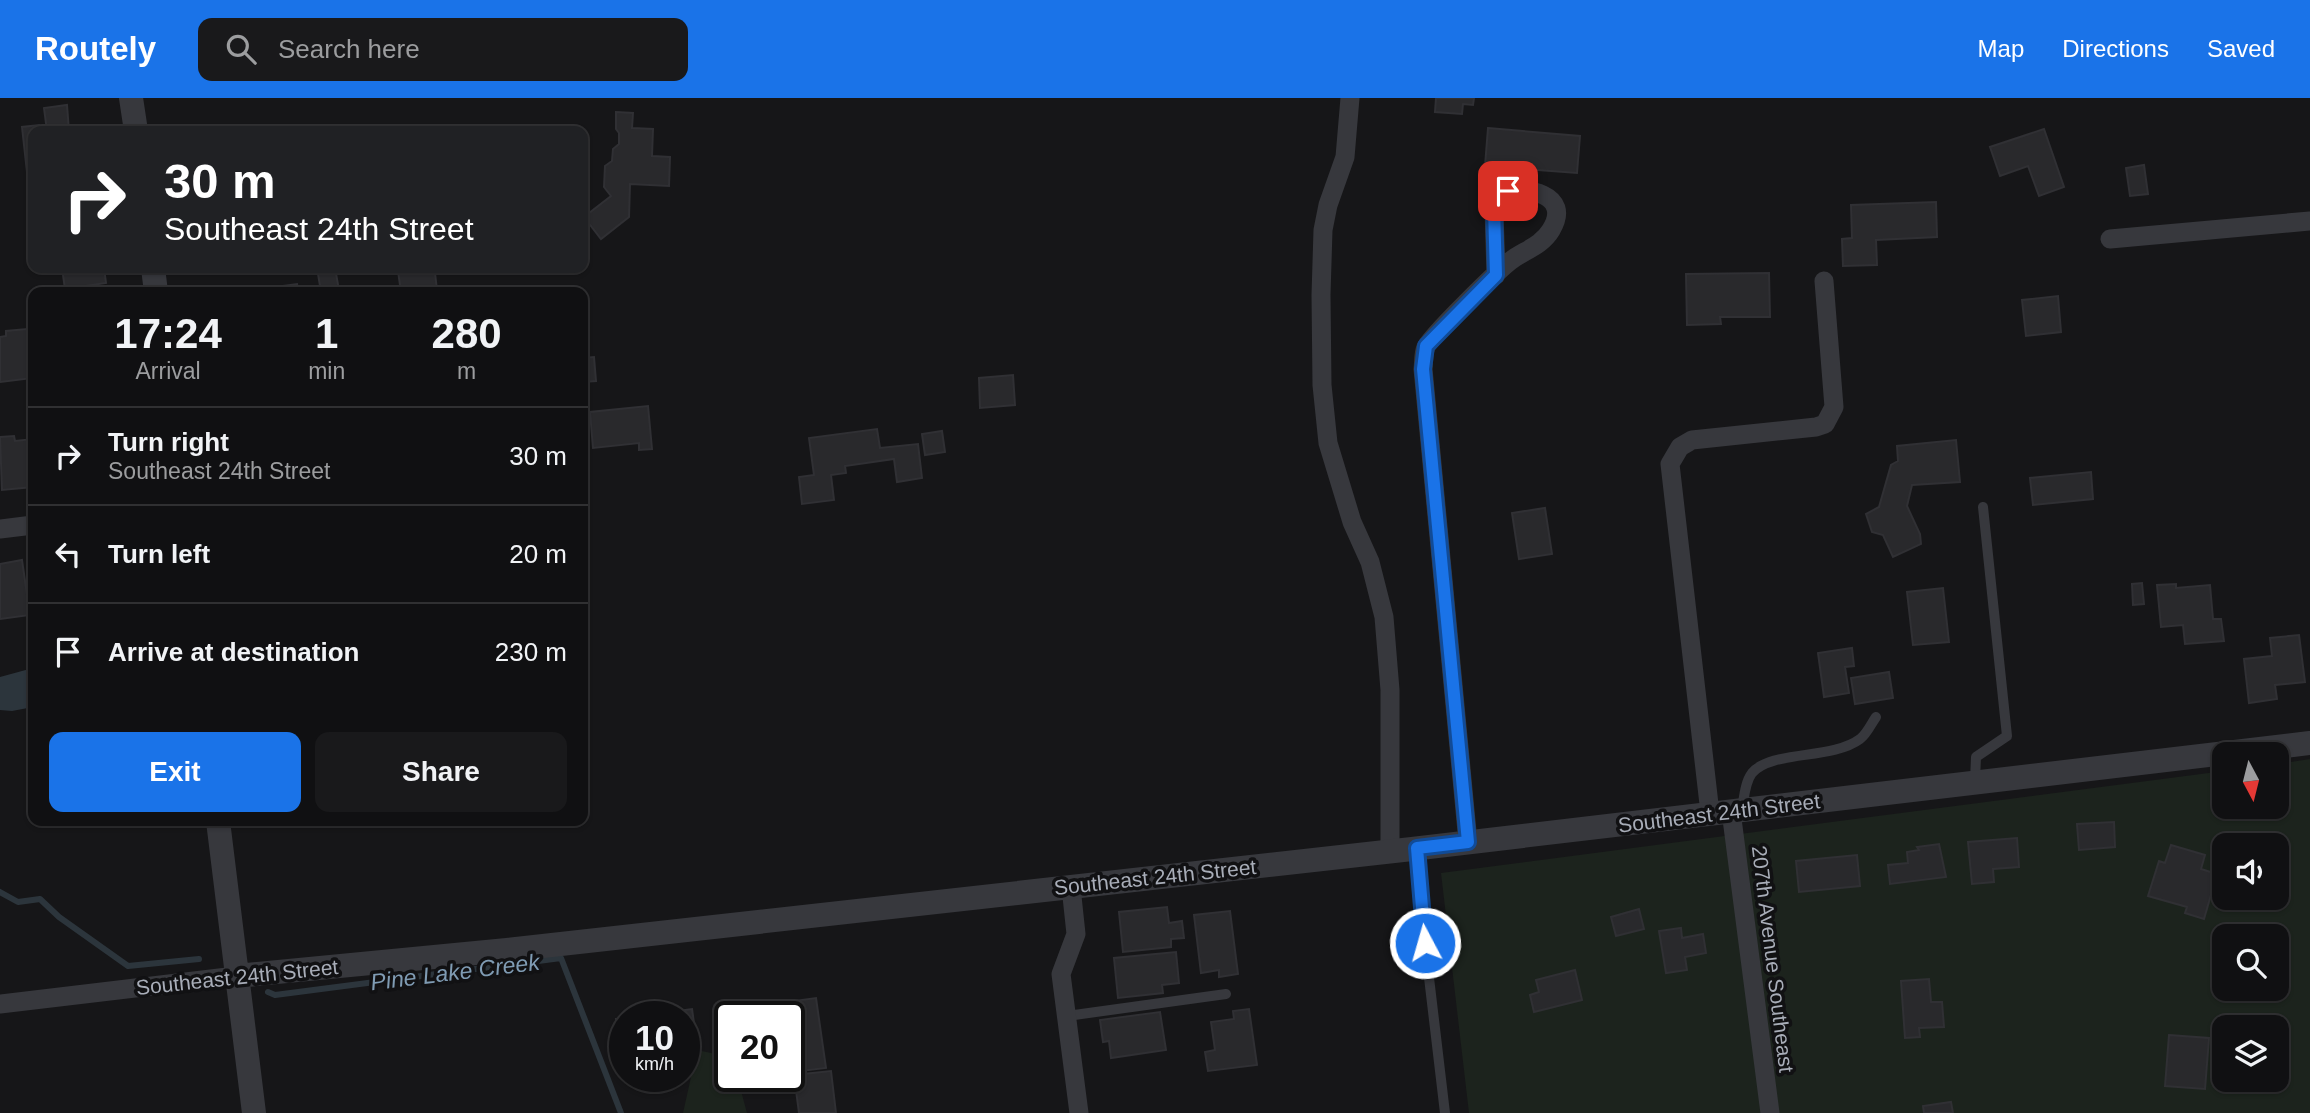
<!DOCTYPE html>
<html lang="en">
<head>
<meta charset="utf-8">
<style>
	:root { --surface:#101012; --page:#19191b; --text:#f1f3f6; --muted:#9c9d9f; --line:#303032; --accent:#1a73e8 }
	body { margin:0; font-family:Helvetica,sans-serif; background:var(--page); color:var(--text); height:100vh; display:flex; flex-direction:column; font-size:26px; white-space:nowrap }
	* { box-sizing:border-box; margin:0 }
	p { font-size:23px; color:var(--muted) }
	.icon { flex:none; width:38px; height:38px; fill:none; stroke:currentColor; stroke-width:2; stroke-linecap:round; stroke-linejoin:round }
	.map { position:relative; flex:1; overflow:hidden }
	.drawer { position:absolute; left:28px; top:189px; width:560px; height:539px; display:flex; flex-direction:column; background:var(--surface); border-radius:14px; box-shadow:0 2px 5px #0004,0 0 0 2px var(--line) }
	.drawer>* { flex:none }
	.top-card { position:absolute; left:28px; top:28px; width:560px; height:147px; border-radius:14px; box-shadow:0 2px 5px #0004,0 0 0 2px var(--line); background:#202124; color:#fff; overflow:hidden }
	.needle { width:46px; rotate:173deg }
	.fabs { position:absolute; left:2212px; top:644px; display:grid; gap:14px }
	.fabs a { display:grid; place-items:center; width:77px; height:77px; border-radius:14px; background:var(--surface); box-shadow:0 2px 5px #0004,0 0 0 2px var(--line); font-size:35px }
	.speed { position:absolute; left:609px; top:903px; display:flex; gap:14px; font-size:35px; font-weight:700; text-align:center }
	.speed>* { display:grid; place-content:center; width:91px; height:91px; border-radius:50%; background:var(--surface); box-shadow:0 2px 5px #0004,0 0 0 2px var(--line); line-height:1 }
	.speed small { font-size:18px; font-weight:400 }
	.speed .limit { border:4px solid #111; border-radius:10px; background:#fff; color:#111 }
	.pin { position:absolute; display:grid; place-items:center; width:60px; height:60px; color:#fff; margin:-30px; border-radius:14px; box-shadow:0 4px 10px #0006 }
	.me { position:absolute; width:77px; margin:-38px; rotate:354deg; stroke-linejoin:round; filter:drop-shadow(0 0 5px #0008) }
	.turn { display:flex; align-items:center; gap:24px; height:147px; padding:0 21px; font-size:32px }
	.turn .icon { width:91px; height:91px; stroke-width:2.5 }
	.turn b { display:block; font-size:49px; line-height:60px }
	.eta { display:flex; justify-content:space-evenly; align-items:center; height:119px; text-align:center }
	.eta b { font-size:42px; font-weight:700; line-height:49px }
	.cta { display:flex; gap:14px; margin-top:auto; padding:14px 21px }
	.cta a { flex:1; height:80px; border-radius:14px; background:var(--accent); color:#fff; font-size:28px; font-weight:700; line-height:80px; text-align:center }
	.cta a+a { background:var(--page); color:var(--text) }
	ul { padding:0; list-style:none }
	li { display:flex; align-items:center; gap:21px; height:98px; padding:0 21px; border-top:2px solid var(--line) }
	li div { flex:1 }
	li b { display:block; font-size:26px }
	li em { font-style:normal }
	header { display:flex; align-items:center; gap:42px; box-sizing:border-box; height:98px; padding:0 35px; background:var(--accent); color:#fff }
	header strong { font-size:33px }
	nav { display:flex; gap:38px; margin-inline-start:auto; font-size:24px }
	.search { width:490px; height:63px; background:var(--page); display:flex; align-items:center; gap:18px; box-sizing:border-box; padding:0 24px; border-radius:14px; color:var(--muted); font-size:26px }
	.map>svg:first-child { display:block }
</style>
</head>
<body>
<header>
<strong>Routely</strong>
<div class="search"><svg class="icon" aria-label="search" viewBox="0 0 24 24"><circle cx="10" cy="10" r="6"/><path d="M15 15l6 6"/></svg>Search here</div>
<nav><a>Map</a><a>Directions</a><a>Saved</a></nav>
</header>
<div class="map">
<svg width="2310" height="1015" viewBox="0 0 2310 1015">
	<rect width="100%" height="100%" fill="#161618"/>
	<!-- green -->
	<path fill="#1c231d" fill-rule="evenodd" d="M2310 661V1015H1469L1441 775 2224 673V709H2277V666ZM2224 747H2277V800H2224ZM2224 838H2277V891H2224ZM2224 929H2277V982H2224Z
		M697 952 730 959V978H737L747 1015H683Z"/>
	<!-- water -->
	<path fill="#2c353c" d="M33 570V609L12 613 0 612V579Z"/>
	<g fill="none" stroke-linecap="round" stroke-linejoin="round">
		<!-- stream -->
		<path stroke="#2c353c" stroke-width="6" d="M0 794 18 804 40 801 59 819 128 868 199 861
			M268 894 275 897 561 860 621 1015"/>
	</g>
	<!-- building -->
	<path fill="#29292c" stroke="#303034" stroke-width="2" d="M1436 0H1474L1473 7 1463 6 1462 16 1435 14Z
		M67 7 69 33H47L44 10Z
		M616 14 633 15 632 30 653 31 652 58 670 59 669 88 630 86 629 119 601 141 584 119 611 98 604 89 605 68 612 63 613 51 619 46V35L616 31Z
		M39 27V33H33V73L27 74 22 29Z
		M1488 30 1580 38 1577 75 1485 68Z
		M2044 31 2064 89 2039 98 2028 68 2000 78 1990 49Z
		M2144 67 2148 96 2130 98 2126 70Z
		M33 80V115L28 81Z
		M1936 104 1937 139 1876 142 1877 167 1843 168 1842 141 1852 140 1851 107Z
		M62 170H104L106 185 65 191Z
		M317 170H335L339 192 321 194Z
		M388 170H427L428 172 424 173V176L435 175 437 192 401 194 398 173 388 174Z
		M1769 175 1770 219H1720L1721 226 1687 227 1686 176Z
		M297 186 298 192 313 190 314 194H252V192Z
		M2058 198 2061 234 2026 238 2022 202Z
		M27 231 33 280 0 284V239L6 238V233Z
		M594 259 596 283 583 284V260Z
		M1013 277 1015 307 980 310 979 280Z
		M648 308 652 351 639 352V345L593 350 590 314Z
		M877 331 880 350 918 346 922 380 897 384 894 361 845 368 846 375 831 377 834 402 802 406 799 379 814 377 809 340Z
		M942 333 945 354 925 357 922 336Z
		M14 338 15 343 33 341V389L2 392 0 339Z
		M1956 342 1960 384 1912 387 1907 408 1920 436 1921 446 1893 459 1883 437 1872 434 1866 416 1879 409 1891 367 1898 363 1897 348Z
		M2091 374 2093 401 2033 407 2030 380Z
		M1545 410 1552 456 1519 461 1512 415Z
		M22 462 30 517 0 521V466Z
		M2142 485 2144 506 2133 507 2132 486Z
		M2176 486V490L2210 487 2213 521H2221L2224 543 2185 546 2183 527 2161 529 2157 487Z
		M1943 490 1949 544 1913 547 1907 494Z
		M2299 537 2305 584 2275 587 2277 601 2249 605 2244 561 2272 558 2270 540Z
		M1852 550 1854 568 1845 569 1849 595 1824 599 1818 555Z
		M1889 574 1893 600 1855 606 1851 580Z
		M2114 724 2115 749 2079 752 2077 726Z
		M2017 740 2019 769 1993 771 1994 784 1972 786 1968 744Z
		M1939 746 1946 779 1890 786 1888 767 1908 765 1907 754 1919 752 1917 749Z
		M2171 747 2205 757 2201 771 2217 776 2204 821 2185 815 2187 809 2148 798 2159 763 2165 765Z
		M1857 757 1860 788 1799 794 1796 763Z
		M1167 809 1169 825 1182 823 1184 840 1171 841V849L1123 854 1119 814Z
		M1639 811 1644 831 1616 838 1611 819Z
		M1230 813 1238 876 1219 879V872L1201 875 1194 817Z
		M1681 830 1682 840 1703 836 1706 855 1685 859 1687 872 1666 875 1659 833Z
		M1176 854 1179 885 1162 887 1163 895 1118 900 1114 860Z
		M1575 872 1582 902 1534 914 1530 897 1539 894 1536 882Z
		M1929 881 1931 904H1942L1944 929 1919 930 1920 939 1905 940 1901 883Z
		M816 900 826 970 801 973 795 931 789 932V919H781L779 905Z
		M692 911 696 939 684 941V919H631Z
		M1249 911 1257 967 1208 973 1205 954 1215 952 1211 924 1234 921 1233 913Z
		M1160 914 1166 952 1111 960 1109 943 1103 944 1100 922Z
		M625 920V949H620L616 921Z
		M2169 937 2209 940 2205 991 2165 988Z
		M831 973 836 1015H799L794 977Z
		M1951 1004 1953 1015H1924L1923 1008Z"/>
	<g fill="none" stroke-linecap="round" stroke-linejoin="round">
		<!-- service -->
		<path stroke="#37383d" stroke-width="10" d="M1975 682 1976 659 2007 638 1983 409
			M1742 711C1744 700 1745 684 1752 675 1771 652 1832 662 1860 641 1867 636 1871 626 1876 619
			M1417 751 1419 795 1445 1015
			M1067 918 1226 896"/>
		<!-- minor -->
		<path stroke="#37383d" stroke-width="19" d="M1350 0 1345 59 1328 107 1323 132 1321 197 1322 287 1328 345 1352 424 1370 464 1384 519 1390 592V753
			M2110 141 2310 123
			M0 431 33 427
			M1731 713 1770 1015
			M1710 715 1670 366 1680 349 1692 342 1816 329 1825 326 1834 309 1824 183
			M1468 744 1423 271C1424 264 1423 256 1426 249 1428 241 1502 168 1513 161 1526 152 1542 147 1551 132 1573 96 1525 87 1500 95L1494 112 1496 177
			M1071 789 1076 836 1061 876 1079 1015
			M0 906 236 878"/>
		<!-- tertiary -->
		<path stroke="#37383d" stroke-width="24" d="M131 0 136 33
			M153 170 156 194
			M218 723 254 1015
			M236 878 507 852 1412 751 2310 645"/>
	</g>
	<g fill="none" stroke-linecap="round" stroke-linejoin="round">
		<!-- route casing -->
		<g stroke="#114b97" stroke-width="18">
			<path id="route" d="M1425 845 1417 750 1468 744 1423 271 1426 248 1496 177 1494 111 1500 95 1508 93"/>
		</g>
		<!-- route -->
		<use href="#route" stroke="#1a73e8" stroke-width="12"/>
	</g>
	<g text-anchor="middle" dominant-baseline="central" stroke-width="7" stroke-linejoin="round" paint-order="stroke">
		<!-- street labels -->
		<g font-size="21" fill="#a8adb8" stroke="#111113">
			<text transform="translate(1719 715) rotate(-7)">Southeast 24th Street</text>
			<text transform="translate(1155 779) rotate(-6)">Southeast 24th Street</text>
			<text transform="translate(1773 861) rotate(83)">207th Avenue Southeast</text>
			<text transform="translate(237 879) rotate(-6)">Southeast 24th Street</text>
		</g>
		<!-- water labels -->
		<g font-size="23" font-style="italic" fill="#7f9bb3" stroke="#111113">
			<text transform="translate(455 874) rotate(-7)">Pine Lake Creek</text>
		</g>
	</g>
</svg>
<div class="fabs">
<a><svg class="needle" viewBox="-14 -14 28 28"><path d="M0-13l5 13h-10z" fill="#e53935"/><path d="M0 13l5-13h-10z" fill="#9c9d9f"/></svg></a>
<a><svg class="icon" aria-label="sound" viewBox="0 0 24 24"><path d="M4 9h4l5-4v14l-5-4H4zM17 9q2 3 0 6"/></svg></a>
<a><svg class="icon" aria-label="search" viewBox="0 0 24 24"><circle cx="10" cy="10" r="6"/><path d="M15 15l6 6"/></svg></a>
<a><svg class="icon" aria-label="layers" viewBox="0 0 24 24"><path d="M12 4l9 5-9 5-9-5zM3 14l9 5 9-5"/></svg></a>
</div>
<div class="speed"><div>10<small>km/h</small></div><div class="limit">20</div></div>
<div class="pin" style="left:1508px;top:93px;background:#d93025"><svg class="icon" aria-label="arrive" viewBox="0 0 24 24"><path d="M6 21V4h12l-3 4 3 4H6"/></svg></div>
<svg class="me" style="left:1425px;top:845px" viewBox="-20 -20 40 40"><circle r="17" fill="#1a73e8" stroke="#fff" stroke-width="3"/><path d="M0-11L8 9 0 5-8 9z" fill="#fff"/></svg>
<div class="top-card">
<div class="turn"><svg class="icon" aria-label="right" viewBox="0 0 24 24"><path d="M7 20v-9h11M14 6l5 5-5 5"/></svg><div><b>30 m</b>Southeast 24th Street</div></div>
</div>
<section class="drawer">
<div class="eta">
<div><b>17:24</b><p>Arrival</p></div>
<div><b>1</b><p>min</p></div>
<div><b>280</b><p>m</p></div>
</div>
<ul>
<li><svg class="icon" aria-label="right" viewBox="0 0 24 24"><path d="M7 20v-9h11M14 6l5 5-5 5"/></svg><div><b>Turn right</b><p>Southeast 24th Street</p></div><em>30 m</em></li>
<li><svg class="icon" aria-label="left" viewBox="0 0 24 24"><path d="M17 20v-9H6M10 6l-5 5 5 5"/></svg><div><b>Turn left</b></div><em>20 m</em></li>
<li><svg class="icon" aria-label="arrive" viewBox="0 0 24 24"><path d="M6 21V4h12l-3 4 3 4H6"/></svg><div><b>Arrive at destination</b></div><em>230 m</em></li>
</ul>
<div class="cta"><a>Exit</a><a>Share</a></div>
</section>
</div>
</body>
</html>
